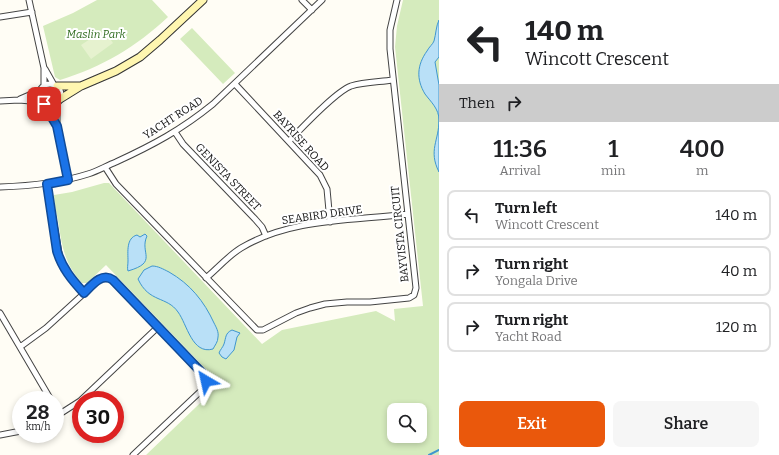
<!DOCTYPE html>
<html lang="en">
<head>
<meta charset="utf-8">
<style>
	:root { --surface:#fff; --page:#f6f6f6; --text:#202124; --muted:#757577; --line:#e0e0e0; --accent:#ea580c }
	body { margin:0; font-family:Bitter,serif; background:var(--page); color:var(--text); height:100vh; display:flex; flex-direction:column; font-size:15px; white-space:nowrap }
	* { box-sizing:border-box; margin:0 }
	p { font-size:13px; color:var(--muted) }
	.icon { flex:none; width:22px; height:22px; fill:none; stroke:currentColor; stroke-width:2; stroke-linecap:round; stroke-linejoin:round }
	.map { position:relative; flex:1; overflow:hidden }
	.details { display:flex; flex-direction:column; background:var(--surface); width:340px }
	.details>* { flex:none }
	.banner { background:#fff; color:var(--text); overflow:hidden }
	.controls { position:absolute; left:387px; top:403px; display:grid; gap:8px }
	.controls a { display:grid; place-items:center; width:40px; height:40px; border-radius:8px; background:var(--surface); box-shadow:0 2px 6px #0003; font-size:20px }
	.speed { position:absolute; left:12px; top:391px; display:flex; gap:8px; font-size:20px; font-weight:700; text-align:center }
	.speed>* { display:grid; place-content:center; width:52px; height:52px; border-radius:50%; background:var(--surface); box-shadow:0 2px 6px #0003; line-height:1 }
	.speed small { font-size:10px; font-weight:400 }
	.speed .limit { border:6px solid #d22; background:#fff; color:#111 }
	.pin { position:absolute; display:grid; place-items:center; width:34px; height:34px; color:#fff; margin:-17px; border-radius:8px; box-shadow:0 2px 6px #0006 }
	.me { position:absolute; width:44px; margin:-22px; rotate:324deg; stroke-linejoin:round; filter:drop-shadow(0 0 3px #0008) }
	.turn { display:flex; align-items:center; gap:14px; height:84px; padding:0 20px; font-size:18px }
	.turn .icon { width:52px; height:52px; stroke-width:2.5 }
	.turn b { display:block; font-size:28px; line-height:34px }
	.then { display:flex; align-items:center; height:38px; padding:0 20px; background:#0003; gap:8px; font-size:15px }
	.eta { display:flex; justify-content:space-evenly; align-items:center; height:68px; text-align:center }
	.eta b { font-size:24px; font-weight:600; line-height:28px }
	.primary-button { display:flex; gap:8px; margin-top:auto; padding:8px 20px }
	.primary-button a { flex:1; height:46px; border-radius:8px; background:var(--accent); color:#fff; font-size:16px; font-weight:600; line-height:46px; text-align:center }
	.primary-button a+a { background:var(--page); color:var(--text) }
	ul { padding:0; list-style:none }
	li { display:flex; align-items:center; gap:12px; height:50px; margin:0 8px 6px; padding:0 12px; border:2px solid var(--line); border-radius:8px }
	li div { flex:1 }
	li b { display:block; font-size:15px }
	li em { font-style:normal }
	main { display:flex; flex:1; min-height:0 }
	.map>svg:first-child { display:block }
</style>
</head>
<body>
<main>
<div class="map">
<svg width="439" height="455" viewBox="0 0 439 455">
	<rect width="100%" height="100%" fill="#fffdf5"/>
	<!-- green -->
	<path fill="#d5ebbd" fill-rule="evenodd" d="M97 0H152L168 17C136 47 102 67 60 80L55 77 43 26 73 13Z
		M403 0H439V455H146L220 384 106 265 87 283H82C64 263 62 246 58 220 56 212 54 203 54 195L72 192 104 183H109L262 344 282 330 376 311 395 321 394 309 423 306 395 47 397 26ZM394 410H420V436H394Z
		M192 28 235 73 223 84 180 39Z"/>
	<!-- pitch -->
	<path fill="#e6f2cf" d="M104 30 113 43 91 59 81 45Z"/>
	<!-- water -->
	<path fill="#b9e0f7" stroke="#3f96cf" d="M439 20V57L435 62 439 85V172C428 150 439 141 439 120 439 109 431 102 425 94 416 79 417 65 427 51 429 47 433 44 434 41 436 34 436 26 439 20Z
		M145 234 147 236C139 253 159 262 128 271 127 268 128 265 128 261 128 252 126 238 137 235L140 237Z
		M152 266C158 266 163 269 169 272 190 284 204 301 214 323 216 327 219 332 218 337 218 342 215 345 213 349 192 355 187 324 178 312 167 296 149 303 138 279L144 270Z
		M232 330 240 333 237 337 234 350 226 359 222 357 219 353C220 350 223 347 224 344 226 338 225 333 232 330Z"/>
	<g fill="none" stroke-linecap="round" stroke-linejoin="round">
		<!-- stream -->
		<path stroke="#3f96cf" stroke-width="2" d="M429 455 439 450"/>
		<!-- street casing -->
		<g stroke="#444" stroke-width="7">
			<path id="street" d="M29 0 44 68V86
				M302 0 312 10
				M0 17 32 12
				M45 69 54 85
				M235 84 320 175 327 189 330 222
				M39 95a11 11 0 1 1 22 0a11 11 0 1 1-22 0Z
				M20 99 41 90
				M0 101 19 100 42 102
				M57 102V126L68 180
				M45 104 56 125
				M175 132 183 144 255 219 262 227 266 236
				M289 141C302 128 335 92 351 86 364 82 379 82 393 80
				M105 167 116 184 257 330H263L296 313 310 308 325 304 347 302H370L409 298 414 295 416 288 390 49V30L397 0
				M47 183 60 259 70 277 84 293
				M0 187C30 186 60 183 88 174 98 171 106 166 116 162 153 145 181 130 213 104L322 0
				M206 278C218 268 228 256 241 248 291 218 352 221 408 214
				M0 313 51 400
				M20 347 46 328 101 278 106 277 113 280 203 375 206 381 204 388 133 455
				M55 406 60 414
				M55 417 80 401 158 327
				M0 435 21 431"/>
		</g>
		<!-- secondary casing -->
		<g stroke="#333" stroke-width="9">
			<path id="secondary" d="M57 86H81
				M60 99 81 86 116 71 140 57 160 40 203 0"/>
		</g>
		<!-- street -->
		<use href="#street" stroke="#fff" stroke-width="5"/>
		<!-- secondary -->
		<use href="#secondary" stroke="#fff6b0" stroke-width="7"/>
	</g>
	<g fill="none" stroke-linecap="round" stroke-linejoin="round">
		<!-- route casing -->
		<g stroke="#114b97" stroke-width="10">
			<path id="route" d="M44 104 57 126 68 180 47 184 57 251C62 268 72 280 84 293 92 285 102 272 113 280L204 375 206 381"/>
		</g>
		<!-- route -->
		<use href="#route" stroke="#1a73e8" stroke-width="7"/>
	</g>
	<g text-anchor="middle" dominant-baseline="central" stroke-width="4" stroke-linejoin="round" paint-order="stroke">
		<!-- park labels -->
		<g font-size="11" font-style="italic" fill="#2f6b1f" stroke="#fff">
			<text x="96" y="34">Maslin Park</text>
		</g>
		<!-- street labels -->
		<g font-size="11" fill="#111" stroke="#fff">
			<text transform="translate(173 118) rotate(-33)">YACHT ROAD</text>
			<text transform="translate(301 141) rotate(48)">BAYRISE ROAD</text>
			<text transform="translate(228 177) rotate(46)">GENISTA STREET</text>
			<text transform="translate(322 215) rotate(-8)">SEABIRD DRIVE</text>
			<text transform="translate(400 234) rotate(-96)">BAYVISTA CIRCUIT</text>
		</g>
	</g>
</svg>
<div class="controls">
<a><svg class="icon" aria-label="search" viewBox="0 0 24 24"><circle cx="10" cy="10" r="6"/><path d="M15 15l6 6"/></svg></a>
</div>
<div class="speed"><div>28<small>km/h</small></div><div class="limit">30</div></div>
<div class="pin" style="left:44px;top:104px;background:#d93025"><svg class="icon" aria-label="arrive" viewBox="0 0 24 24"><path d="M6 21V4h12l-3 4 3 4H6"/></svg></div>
<svg class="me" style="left:206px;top:381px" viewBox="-20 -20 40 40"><path d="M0-17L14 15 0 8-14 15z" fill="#1a73e8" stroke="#fff" stroke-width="4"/></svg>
</div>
<section class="details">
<div class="banner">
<div class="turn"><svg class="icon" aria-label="left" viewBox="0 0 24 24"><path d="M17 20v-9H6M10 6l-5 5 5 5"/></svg><div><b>140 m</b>Wincott Crescent</div></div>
<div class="then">Then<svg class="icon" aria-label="right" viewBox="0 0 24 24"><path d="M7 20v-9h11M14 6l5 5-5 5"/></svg></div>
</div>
<div class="eta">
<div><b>11:36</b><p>Arrival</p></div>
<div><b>1</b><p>min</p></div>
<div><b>400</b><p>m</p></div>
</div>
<ul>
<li><svg class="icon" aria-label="left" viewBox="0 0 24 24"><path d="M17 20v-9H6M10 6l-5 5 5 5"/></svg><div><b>Turn left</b><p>Wincott Crescent</p></div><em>140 m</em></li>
<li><svg class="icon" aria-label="right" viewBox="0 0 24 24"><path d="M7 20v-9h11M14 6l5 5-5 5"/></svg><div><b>Turn right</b><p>Yongala Drive</p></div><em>40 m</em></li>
<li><svg class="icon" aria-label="right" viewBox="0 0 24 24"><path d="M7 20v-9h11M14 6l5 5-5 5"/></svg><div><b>Turn right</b><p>Yacht Road</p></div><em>120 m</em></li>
</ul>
<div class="primary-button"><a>Exit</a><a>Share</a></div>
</section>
</main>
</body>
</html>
